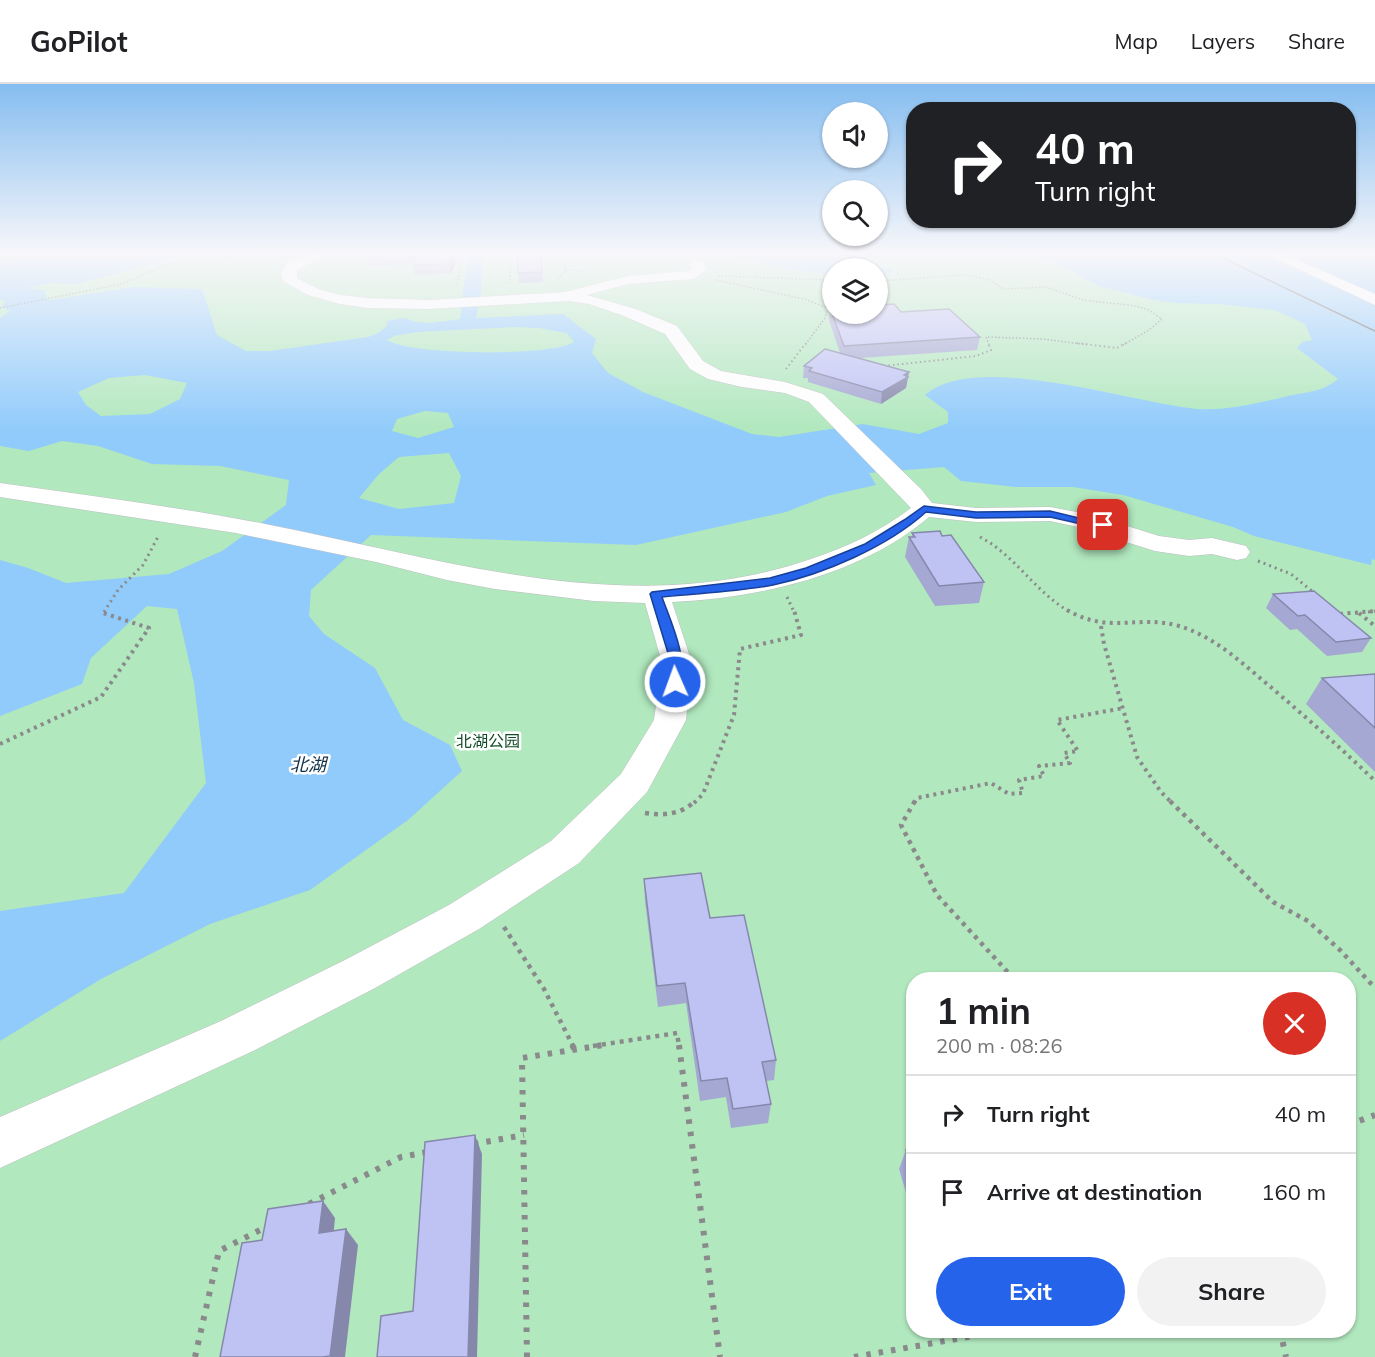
<!DOCTYPE html>
<html lang="en">
<head>
<meta charset="utf-8">
<style>
	:root { --surface:#fff; --page:#f2f2f2; --text:#202124; --muted:#757577; --line:#e0e0e0; --accent:#2563eb }
	body { margin:0; font-family:Mulish,"Noto Sans SC",sans-serif; background:var(--page); color:var(--text); height:100vh; display:flex; flex-direction:column; font-size:22px; white-space:nowrap }
	* { box-sizing:border-box; margin:0 }
	p { font-size:20px; color:var(--muted) }
	.icon { flex:none; width:33px; height:33px; fill:none; stroke:currentColor; stroke-width:2; stroke-linecap:round; stroke-linejoin:round }
	.map { position:relative; flex:1; overflow:hidden }
	.side { position:absolute; left:906px; top:888px; width:450px; height:366px; display:flex; flex-direction:column; background:var(--surface); border-radius:24px; box-shadow:0 2px 4px #0004 }
	.side>* { flex:none }
	.top-card { position:absolute; left:906px; top:18px; width:450px; height:126px; border-radius:24px; box-shadow:0 2px 4px #0004; background:#202124; color:#fff; overflow:hidden }
	.buttons { position:absolute; left:822px; top:18px; display:grid; gap:12px }
	.buttons a { display:grid; place-items:center; width:66px; height:66px; border-radius:50%; background:var(--surface); box-shadow:0 2px 4px #0004; font-size:30px }
	.pin { position:absolute; display:grid; place-items:center; width:51px; height:51px; color:#fff; margin:-26px; border-radius:12px; box-shadow:0 3px 9px #0006 }
	.me { position:absolute; width:66px; margin:-33px; rotate:358deg; stroke-linejoin:round; filter:drop-shadow(0 0 4px #0008) }
	.turn { display:flex; align-items:center; gap:21px; height:126px; padding:0 30px; font-size:27px }
	.turn .icon { width:78px; height:78px; stroke-width:2.5 }
	.turn b { display:block; font-size:42px; line-height:51px }
	.round { display:grid; place-items:center; flex:none; width:63px; height:63px; border-radius:32px; background:var(--page) }
	.headline { display:flex; align-items:center; justify-content:space-between; height:102px; padding:0 30px }
	h1 { font-size:36px; font-weight:700; line-height:45px }
	.cta { display:flex; gap:12px; margin-top:auto; padding:12px 30px }
	.cta a { flex:1; height:69px; border-radius:36px; background:var(--accent); color:#fff; font-size:24px; font-weight:700; line-height:69px; text-align:center }
	.cta a+a { background:var(--page); color:var(--text) }
	ul { padding:0; list-style:none }
	li { display:flex; align-items:center; gap:18px; height:78px; padding:0 30px; border-top:2px solid var(--line) }
	li div { flex:1 }
	li b { display:block; font-size:22px }
	li em { font-style:normal }
	header { display:flex; align-items:center; gap:36px; box-sizing:border-box; height:84px; padding:0 30px; background:var(--surface); border-bottom:2px solid var(--line) }
	header strong { font-size:28px }
	nav { display:flex; gap:33px; margin-inline-start:auto; font-size:21px }
	.map>svg:first-child { display:block }
</style>
</head>
<body>
<header>
<strong>GoPilot</strong>
<nav><a>Map</a><a>Layers</a><a>Share</a></nav>
</header>
<div class="map">
<svg width="1375" height="1273" viewBox="0 0 1375 1273">
	<rect width="100%" height="100%" fill="#f0eef3"/>
	<!-- green -->
	<path fill="#b1e8be" fill-rule="evenodd" d="M0 168H1375V1273H0ZM832 184H878V230H832ZM914 896H1348V1246H914Z"/>
	<!-- water -->
	<path fill="#90cbfb" fill-rule="evenodd" d="M48 168H198L76 200 51 199 27 204 45 206 46 214 50 216 132 203 202 205 217 251 246 267H270L368 253 378 249 387 242V237L405 234 416 238 432 239 460 235 468 168H484L481 208 476 234 563 230 596 255 592 269 608 289 643 308 752 350 779 353 863 340 919 350 948 339V328L925 311C976 266 1131 319 1197 325 1227 327 1259 319 1288 312 1306 308 1323 308 1338 295L1297 264 1302 258 1312 256 1305 240 1275 226 1217 220 1175 219 1153 216 1099 202 1034 168H1375V476L1372 475 1371 481 1254 452 1233 443 1123 411 1073 403H1016L961 397 944 383 869 389 876 401 827 412 786 428 636 461 371 451 311 506 309 532 324 550 375 584 403 636 450 661 462 687 408 736 310 806 210 840 101 895 0 957V827L124 809 206 699 194 599 177 525 147 522 91 574 82 600 0 632V476L28 484 66 499 169 490 222 467 286 421 289 396 220 382 152 380 98 362 62 357 29 367 0 362V234L10 227 1 223 6 218 0 215V176ZM513 243 539 244 567 249 574 258C551 273 409 271 387 256L394 252 418 248ZM145 291 187 299 180 315 150 330 101 332 86 321 78 308 109 294ZM425 327 448 329 454 343 418 354 392 347 397 335ZM449 369 461 392 454 419 399 425 359 414 379 390 399 373Z
		M731 168H771L801 174 845 168H878L867 174 869 182 891 185 894 188 878 192V184H832V191L824 190C807 188 740 178 731 168Z"/>
	<g fill="none" stroke-linecap="round" stroke-linejoin="round">
		<!-- minor casing -->
		<g stroke="#c1bfc4" stroke-width="1">
			<path id="minor" d="M313 168H332L297 186V194L319 205 341 211 368 214 429 216 565 208 628 192 689 187 692 185 690 180 692 177H702L707 186 693 195 628 200 587 211 636 225 677 242 703 277 721 287 785 298 823 310 921 405 932 419 976 424 1050 423 1092 431 1159 452 1189 456 1212 454 1246 462 1250 468 1246 474 1237 476 1212 470 1189 472 1155 467 1078 443 1050 437 976 438 929 433C861 491 760 514 672 518L692 579 686 636 647 708 579 779 479 845 375 904 253 967 0 1084V1033L221 937 345 876 449 821 551 757 621 690 654 636 662 579 645 519 594 517 495 505 447 496 376 478 236 449 0 413V399C90 412 180 423 270 441 447 476 632 537 811 475 847 463 881 447 911 424L809 318 785 309 742 303 708 295 690 285 665 250 624 232 589 220 568 217 429 225 368 224 340 220 308 211 283 197 281 190 286 180Z"/>
		</g>
		<!-- highway casing -->
		<g stroke="#c1bfc4" stroke-width="1">
			<path id="highway" d="M1262 168H1280L1375 210V221Z"/>
		</g>
		<!-- path-far5 -->
		<path stroke="#8a898c" stroke-width="1.5" stroke-dasharray="1.5 2" stroke-linecap="butt" d="M499 168V170H511L510 199
			M453 170H463L457 202
			M463 172 499 170
			M628 178 632 171 641 168
			M566 186 587 187
			M718 192 832 196
			M558 195 566 186 562 174 568 168
			M820 195 832 210
			M716 196 804 215 828 224 825 234 805 261
			M878 197 963 191 989 195 1003 205 1046 203 1083 216 1136 222 1149 226 1162 235 1149 246 1123 261
			M0 224 122 200 170 179 222 176 245 168
			M989 261 986 253 1043 255 1089 261"/>
		<!-- path-far4 -->
		<path stroke="#8a898c" stroke-width="2" stroke-dasharray="1.5 3" stroke-linecap="butt" d="M1077 259 1117 264 1126 259
			M884 282 976 272 991 266 988 259
			M786 285 806 259"/>
		<!-- path-far3 -->
		<path stroke="#8a898c" stroke-width="3" stroke-dasharray="2 4" stroke-linecap="butt" d="M980 453C1015 471 1035 508 1070 528
			M1258 477 1291 490 1313 508
			M787 513 794 528
			M104 528 118 506 143 481 159 451
			M1368 528 1375 527"/>
		<!-- path-far2 -->
		<path stroke="#8a898c" stroke-width="4" stroke-dasharray="3 4.5" stroke-linecap="butt" d="M1067 526C1111 551 1138 530 1179 542 1216 553 1244 581 1273 605 1308 635 1342 665 1375 697
			M1359 529 1375 542
			M1340 530 1375 527
			M1101 542 1104 560 1137 673 1161 708 1172 719
			M0 660 101 613 149 544 103 529 105 526
			M694 719 703 710 734 631 740 565 801 551 794 526
			M914 719 917 714 991 699 1009 710 1023 709 1019 696 1044 692 1039 682 1070 679 1064 669 1078 667 1057 636 1124 624"/>
		<!-- path-far1 -->
		<path stroke="#8a898c" stroke-width="4.5" stroke-dasharray="4 5" stroke-linecap="butt" d="M915 717 901 741 937 811 1015 896
			M1170 717 1273 818 1308 837 1341 867 1375 904
			M645 729C664 732 682 730 695 717
			M504 843 544 905 573 962
			M593 962 677 949 679 962"/>
		<!-- path -->
		<path stroke="#8a898c" stroke-width="6" stroke-dasharray="4.5 8" stroke-linecap="butt" d="M572 961 575 966
			M679 961 720 1273
			M1348 1041 1375 1031
			M474 1060 524 1051
			M309 1120 401 1073 428 1068
			M1280 1246 1286 1273
			M195 1273 219 1167 268 1142
			M527 1273 522 974 603 961
			M854 1273 1008 1246"/>
		<!-- minor -->
		<use href="#minor" fill="#fff" fill-rule="evenodd"/>
		<!-- highway -->
		<use href="#highway" fill="#fff" fill-rule="evenodd"/>
		<!-- tram -->
		<path stroke="#636265" stroke-width="1.5" d="M1210 168 1375 247"/>
	</g>
	<!-- wall -->
	<path fill="#a4a8d2" d="M368 168H456L454 184 451 189 415 191 414 180 368 182 366 173Z
		M540 168 543 198 519 199 518 189Z
		M830 224 901 228 980 253 977 266 860 274 909 288 906 304 881 320 808 298V294H803L804 282 840 269 829 236Z
		M912 449 942 452 984 498 979 519 935 522 905 473 909 453H912Z
		M1273 510 1371 554 1362 568 1327 572 1297 545 1290 546 1266 524Z
		M1375 590V688L1306 620 1322 594Z
		M644 795 710 834 776 976 774 996 766 997 771 1020 768 1039 731 1044 726 1013 700 1017 686 919 658 923 645 817Z
		M914 1065V1135L899 1085 906 1066Z"/>
	<!-- shaded-wall -->
	<path fill="#8688ab" d="M453 168H456L454 184 451 189 449 180Z
		M909 288 906 304 881 320 882 308 904 291Z
		M475 1051 482 1070 477 1273H468Z
		M323 1117 335 1134 332 1165 319 1149Z
		M346 1145 358 1161 345 1273H331L330 1272Z"/>
	<!-- building -->
	<path fill="#bfc3f4" stroke="#8688ab" stroke-width="1.5" d="M368 168H453L452 175 449 180 413 181 416 171 366 173Z
		M518 168H540L542 188 518 189Z
		M894 220 901 228 949 225 980 253 844 262 830 224 832 223V230H878V221Z
		M825 265 909 288 904 291 908 293 882 308 809 287 812 284 804 282Z
		M940 447 942 452 951 451 984 498 939 502 909 453H915L912 449Z
		M1314 507 1371 554 1336 558 1305 531 1298 532 1273 510Z
		M1375 590V644L1322 594Z
		M701 789 710 834 744 831 776 976 762 978 771 1020 733 1025 727 994 701 997 685 899 657 902 644 795Z
		M475 1051 468 1273H377L381 1232 413 1227 425 1058Z
		M914 1065V1091L906 1066Z
		M323 1117 319 1149 346 1145 330 1272 322 1273H220L242 1159 262 1156 268 1125Z"/>
	<!-- sky -->
	<linearGradient id="sky" x2="0" y2="1"><stop stop-color="#85bdf0"/><stop offset="0.49" stop-color="#f8f7fa"/><stop offset="1" stop-color="#f8f7fa" stop-opacity="0"/></linearGradient>
	<rect width="1375" height="346" fill="url(#sky)"/>
	<!-- route -->
	<path fill="#2563eb" stroke="#184099" stroke-width="1.5" d="M924 422 976 428 1050 427 1108 441 1103 445 1050 433 976 434 926 428C887 463 824 490 773 501 737 508 699 509 662 513 670 536 690 578 679 601H670L668 598 671 579 650 510 652 508 770 494 806 484 865 460 904 436Z"/>
	<g text-anchor="middle" dominant-baseline="central" stroke-width="5" stroke-linejoin="round" paint-order="stroke">
		<!-- park labels -->
		<g font-size="16" fill="#124c27" stroke="#fff">
			<text x="488" y="657">北湖公园</text>
		</g>
		<!-- water labels -->
		<g font-size="18" font-style="italic" fill="#0f3048" stroke="#fff">
			<text x="308" y="680">北湖</text>
		</g>
	</g>
</svg>
<div class="buttons">
<a><svg class="icon" aria-label="sound" viewBox="0 0 24 24"><path d="M4 9h4l5-4v14l-5-4H4zM17 9q2 3 0 6"/></svg></a>
<a><svg class="icon" aria-label="search" viewBox="0 0 24 24"><circle cx="10" cy="10" r="6"/><path d="M15 15l6 6"/></svg></a>
<a><svg class="icon" aria-label="layers" viewBox="0 0 24 24"><path d="M12 4l9 5-9 5-9-5zM3 14l9 5 9-5"/></svg></a>
</div>
<div class="pin" style="left:1103px;top:441px;background:#d93025"><svg class="icon" aria-label="arrive" viewBox="0 0 24 24"><path d="M6 21V4h12l-3 4 3 4H6"/></svg></div>
<svg class="me" style="left:675px;top:598px" viewBox="-20 -20 40 40"><circle r="17" fill="#2563eb" stroke="#fff" stroke-width="3"/><path d="M0-11L8 9 0 5-8 9z" fill="#fff"/></svg>
<div class="top-card">
<div class="turn"><svg class="icon" aria-label="right" viewBox="0 0 24 24"><path d="M7 20v-9h11M14 6l5 5-5 5"/></svg><div><b>40 m</b>Turn right</div></div>
</div>
<section class="side">
<div class="headline"><div><h1>1 min</h1><p>200 m · 08:26</p></div><a class="round" style="background:#d93025;color:#fff"><svg class="icon" aria-label="close" viewBox="0 0 24 24"><path d="M6 6l12 12M18 6L6 18"/></svg></a></div>
<ul>
<li><svg class="icon" aria-label="right" viewBox="0 0 24 24"><path d="M7 20v-9h11M14 6l5 5-5 5"/></svg><div><b>Turn right</b></div><em>40 m</em></li>
<li><svg class="icon" aria-label="arrive" viewBox="0 0 24 24"><path d="M6 21V4h12l-3 4 3 4H6"/></svg><div><b>Arrive at destination</b></div><em>160 m</em></li>
</ul>
<div class="cta"><a>Exit</a><a>Share</a></div>
</section>
</div>
</body>
</html>
